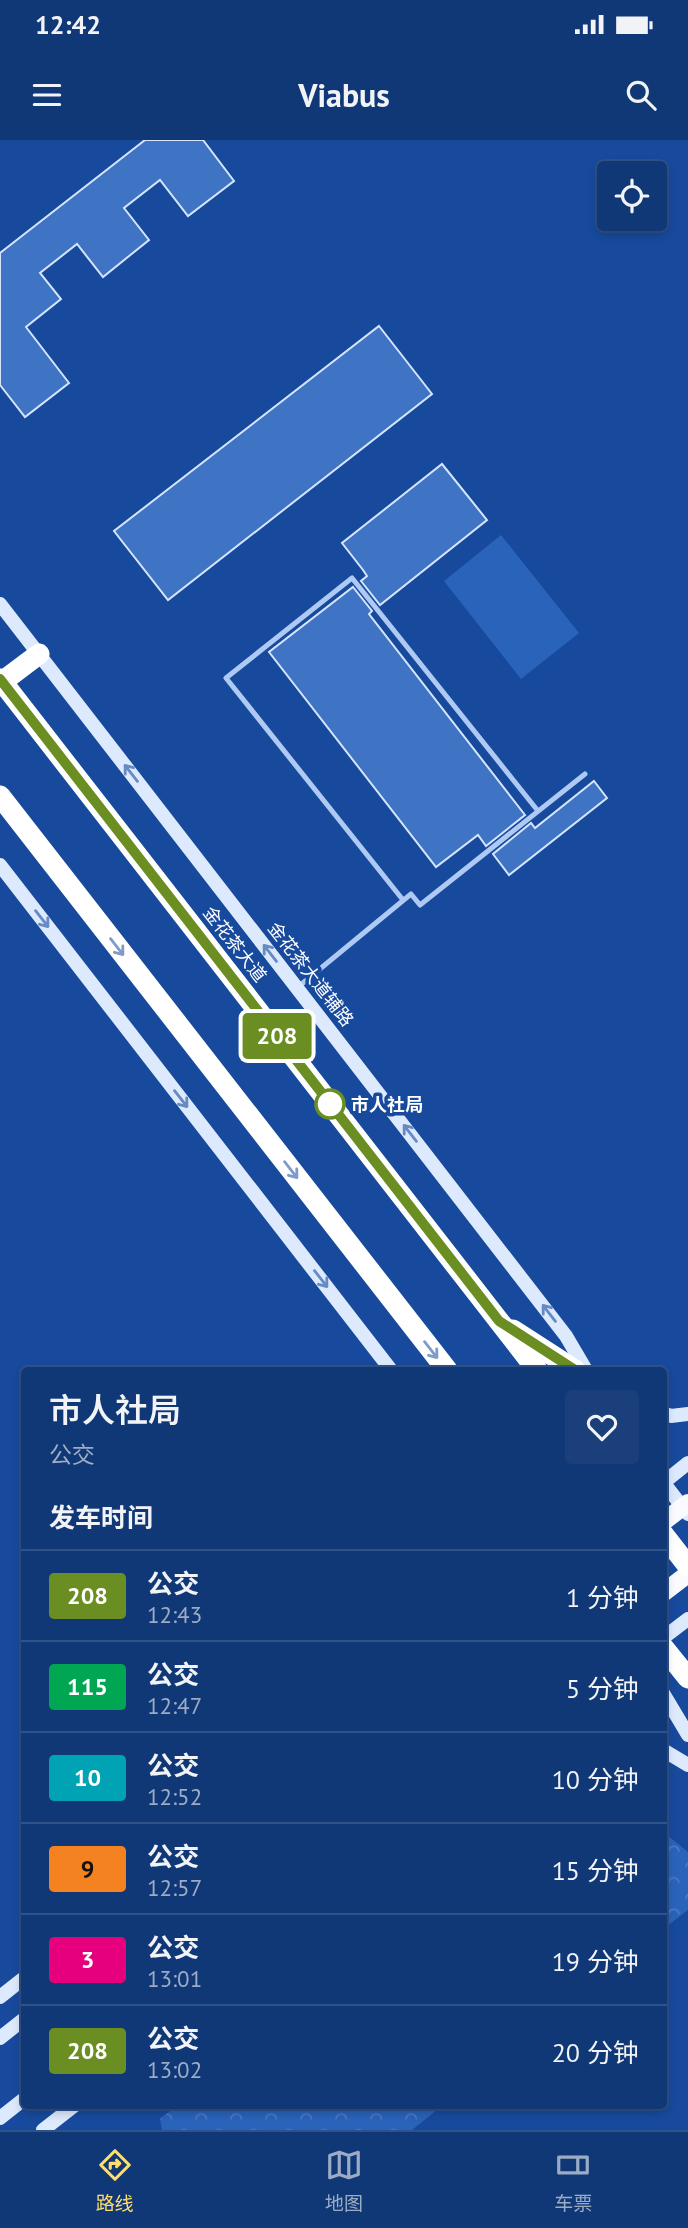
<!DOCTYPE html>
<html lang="zh">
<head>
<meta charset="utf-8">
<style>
  body { margin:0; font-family:"PT Sans","Noto Sans SC",sans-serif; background:#1a3f7b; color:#f1f3f6; height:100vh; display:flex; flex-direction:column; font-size:26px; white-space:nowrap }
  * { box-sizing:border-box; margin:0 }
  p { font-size:23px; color:#9cacc5 }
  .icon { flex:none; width:38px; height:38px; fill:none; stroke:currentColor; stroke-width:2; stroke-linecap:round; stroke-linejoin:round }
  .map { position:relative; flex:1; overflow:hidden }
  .panel { position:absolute; left:21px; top:1227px; width:646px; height:742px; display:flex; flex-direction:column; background:#113876; border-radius:7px; box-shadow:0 4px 10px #0003,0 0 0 2px #305288 }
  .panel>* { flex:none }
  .badge { padding:0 14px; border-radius:5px; font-size:24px; line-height:46px }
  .fabs { position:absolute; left:597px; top:21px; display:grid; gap:14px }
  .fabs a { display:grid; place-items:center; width:70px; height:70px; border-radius:7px; background:#113876; box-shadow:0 4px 10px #0003,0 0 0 2px #305288; font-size:35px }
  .map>.badge { position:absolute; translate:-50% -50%; box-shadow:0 0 0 4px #fff }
  h2 { padding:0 28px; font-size:26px; line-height:63px }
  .round { display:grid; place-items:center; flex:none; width:74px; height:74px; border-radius:7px; background:#1a3f7b }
  .headline { display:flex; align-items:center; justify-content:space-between; height:119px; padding:0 28px }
  h1 { font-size:33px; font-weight:600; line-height:52px }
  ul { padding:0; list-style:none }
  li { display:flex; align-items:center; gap:21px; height:91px; padding:0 28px; border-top:2px solid #305288 }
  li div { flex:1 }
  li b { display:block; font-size:26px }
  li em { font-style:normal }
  li .badge { min-width:77px; font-weight:700; text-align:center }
  .status { display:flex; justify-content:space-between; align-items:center; height:49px; padding:0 35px; background:#113876; direction:ltr }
  .status svg { height:19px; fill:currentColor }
  header { display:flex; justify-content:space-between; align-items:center; height:91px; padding:0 28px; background:#113876; font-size:32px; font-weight:600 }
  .menu { display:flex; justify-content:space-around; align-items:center; height:98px; border-top:2px solid #305288; background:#113876; font-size:19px; color:#9cacc5 }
  .menu a { display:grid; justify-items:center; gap:4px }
  .menu .on { color:#ffdd6f }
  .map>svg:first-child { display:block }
</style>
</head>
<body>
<div class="status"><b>12:42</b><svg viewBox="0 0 49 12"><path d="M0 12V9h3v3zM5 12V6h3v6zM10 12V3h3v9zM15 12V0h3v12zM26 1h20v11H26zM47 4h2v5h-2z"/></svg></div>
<header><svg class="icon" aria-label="menu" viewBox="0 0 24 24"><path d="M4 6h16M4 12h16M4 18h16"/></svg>Viabus<svg class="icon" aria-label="search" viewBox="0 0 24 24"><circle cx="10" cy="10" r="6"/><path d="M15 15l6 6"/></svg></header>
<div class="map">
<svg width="688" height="1990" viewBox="0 0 688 1990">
  <defs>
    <pattern id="forest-crowns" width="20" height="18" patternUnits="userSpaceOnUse" patternTransform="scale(1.75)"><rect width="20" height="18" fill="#2a63ba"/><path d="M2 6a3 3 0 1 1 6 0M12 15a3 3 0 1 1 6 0" fill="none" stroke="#4a7ac4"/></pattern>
  </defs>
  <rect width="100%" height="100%" fill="#174a9d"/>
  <!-- green -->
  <path fill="#2a63ba" d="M501,395L579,493L521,539L444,441Z"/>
  <!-- forest -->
  <path fill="url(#forest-crowns)" d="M663,1692L688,1712V1770L663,1789Z
    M177,1965H443L412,1990H162L160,1979Z"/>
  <!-- building -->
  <path fill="#3f73c3" stroke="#d6e5fd" stroke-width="2" d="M145,0H203L234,41L188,76L160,40L124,68L149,100L103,137L77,104L40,133L61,159L26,187L69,243L25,277L0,245V113Z
    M379,186L432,254L168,460L114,391Z
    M442,324L487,380L380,465L361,441L367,436L363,430L342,403Z
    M353,447L372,471L369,474L525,675L486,706L478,695L436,727L269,512Z
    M594,641L607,658L509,735L493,714L531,683L535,688Z"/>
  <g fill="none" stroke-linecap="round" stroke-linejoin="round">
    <!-- lane -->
    <path stroke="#aec9f3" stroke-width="5" d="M403,760L226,538L352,438L538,671
      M298,847L411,754L420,765L585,634"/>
    <!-- secondary -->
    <path stroke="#dde9fc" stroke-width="14" d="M0,464L566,1196L586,1230
      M0,725L391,1230
      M663,1273L671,1276L688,1274
      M663,1342L688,1374
      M663,1343L688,1323
      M663,1498L688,1479
      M663,1553L688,1595
      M663,1610L688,1625
      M0,1857L24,1838
      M0,1898L24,1879
      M0,1978L24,1959
      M43,1990L75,1965"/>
    <!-- primary -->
    <path stroke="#f9fbff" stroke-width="18" d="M663,1382L688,1363
      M663,1453L688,1434"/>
    <!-- highway -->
    <path stroke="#fff" stroke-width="21" d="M0,539L537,1230
      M2,542L39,514
      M0,656L447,1230
      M513,1190L575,1230
      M663,1394L688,1426
      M663,1507L688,1538"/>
  </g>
  <!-- one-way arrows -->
  <defs><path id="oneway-shaft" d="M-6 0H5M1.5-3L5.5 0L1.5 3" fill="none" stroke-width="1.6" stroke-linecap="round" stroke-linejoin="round" transform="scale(1.75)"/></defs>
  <g stroke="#668ac3">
    <use href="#oneway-shaft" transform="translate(131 633) rotate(-128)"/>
    <use href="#oneway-shaft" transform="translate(42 779) rotate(52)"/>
    <use href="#oneway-shaft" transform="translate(270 813) rotate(-128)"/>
    <use href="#oneway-shaft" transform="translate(181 959) rotate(52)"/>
    <use href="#oneway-shaft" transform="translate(410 993) rotate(-128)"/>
    <use href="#oneway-shaft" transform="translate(321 1139) rotate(52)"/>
    <use href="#oneway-shaft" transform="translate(549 1173) rotate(-128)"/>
  </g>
  <g stroke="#7f9bc9">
    <use href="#oneway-shaft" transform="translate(117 807) rotate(52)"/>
    <use href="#oneway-shaft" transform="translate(291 1030) rotate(52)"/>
    <use href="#oneway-shaft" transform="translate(431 1210) rotate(52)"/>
  </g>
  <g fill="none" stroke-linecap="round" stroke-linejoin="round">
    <defs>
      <path id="line" d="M0,539L499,1181L575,1230"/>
    </defs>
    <!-- line casing -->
    <use href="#line" stroke="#fff" stroke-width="16"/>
    <!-- line -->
    <use href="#line" stroke="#6b8e23" stroke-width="10"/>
  </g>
  <!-- markers -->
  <circle fill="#fff" stroke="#6b8e23" stroke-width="3.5" cx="330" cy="964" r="14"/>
  <g text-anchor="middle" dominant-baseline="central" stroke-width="7" stroke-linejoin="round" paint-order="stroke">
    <!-- street labels -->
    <g font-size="18" fill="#fff" stroke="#174a9d">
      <text transform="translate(235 804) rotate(52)">金花茶大道</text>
      <text transform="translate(311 834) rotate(52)">金花茶大道辅路</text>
    </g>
    <!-- stop labels -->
    <g font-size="18" font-weight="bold" fill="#fff" stroke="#174a9d" text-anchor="start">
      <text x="351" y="964">市人社局</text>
    </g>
  </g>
</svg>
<div class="fabs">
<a><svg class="icon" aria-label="locate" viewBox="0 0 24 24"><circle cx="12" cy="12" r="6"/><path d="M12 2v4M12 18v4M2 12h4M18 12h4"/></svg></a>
</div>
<b class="badge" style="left:277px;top:896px;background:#6b8e23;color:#fff">208</b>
<section class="panel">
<div class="headline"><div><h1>市人社局</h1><p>公交</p></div><a class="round"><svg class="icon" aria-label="heart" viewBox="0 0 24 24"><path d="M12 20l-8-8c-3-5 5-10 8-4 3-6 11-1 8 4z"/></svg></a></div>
<h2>发车时间</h2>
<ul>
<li><span class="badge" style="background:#6b8e23;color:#fff">208</span><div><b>公交</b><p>12:43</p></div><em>1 分钟</em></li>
<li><span class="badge" style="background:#00a651;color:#fff">115</span><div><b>公交</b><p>12:47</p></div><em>5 分钟</em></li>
<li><span class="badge" style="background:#00a3b4;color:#fff">10</span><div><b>公交</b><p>12:52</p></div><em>10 分钟</em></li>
<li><span class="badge" style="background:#f58220;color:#111">9</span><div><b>公交</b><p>12:57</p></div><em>15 分钟</em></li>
<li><span class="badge" style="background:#e6007e;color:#fff">3</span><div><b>公交</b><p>13:01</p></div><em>19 分钟</em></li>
<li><span class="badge" style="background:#6b8e23;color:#fff">208</span><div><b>公交</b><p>13:02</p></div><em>20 分钟</em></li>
</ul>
</section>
</div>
<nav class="menu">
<a class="on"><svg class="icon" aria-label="directions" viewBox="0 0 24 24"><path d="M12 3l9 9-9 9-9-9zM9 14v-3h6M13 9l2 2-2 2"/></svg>路线</a>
<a><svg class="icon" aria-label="map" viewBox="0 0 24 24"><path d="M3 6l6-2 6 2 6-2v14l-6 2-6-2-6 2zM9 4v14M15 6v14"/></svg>地图</a>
<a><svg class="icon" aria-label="tickets" viewBox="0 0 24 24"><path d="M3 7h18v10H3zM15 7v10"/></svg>车票</a>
</nav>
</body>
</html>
